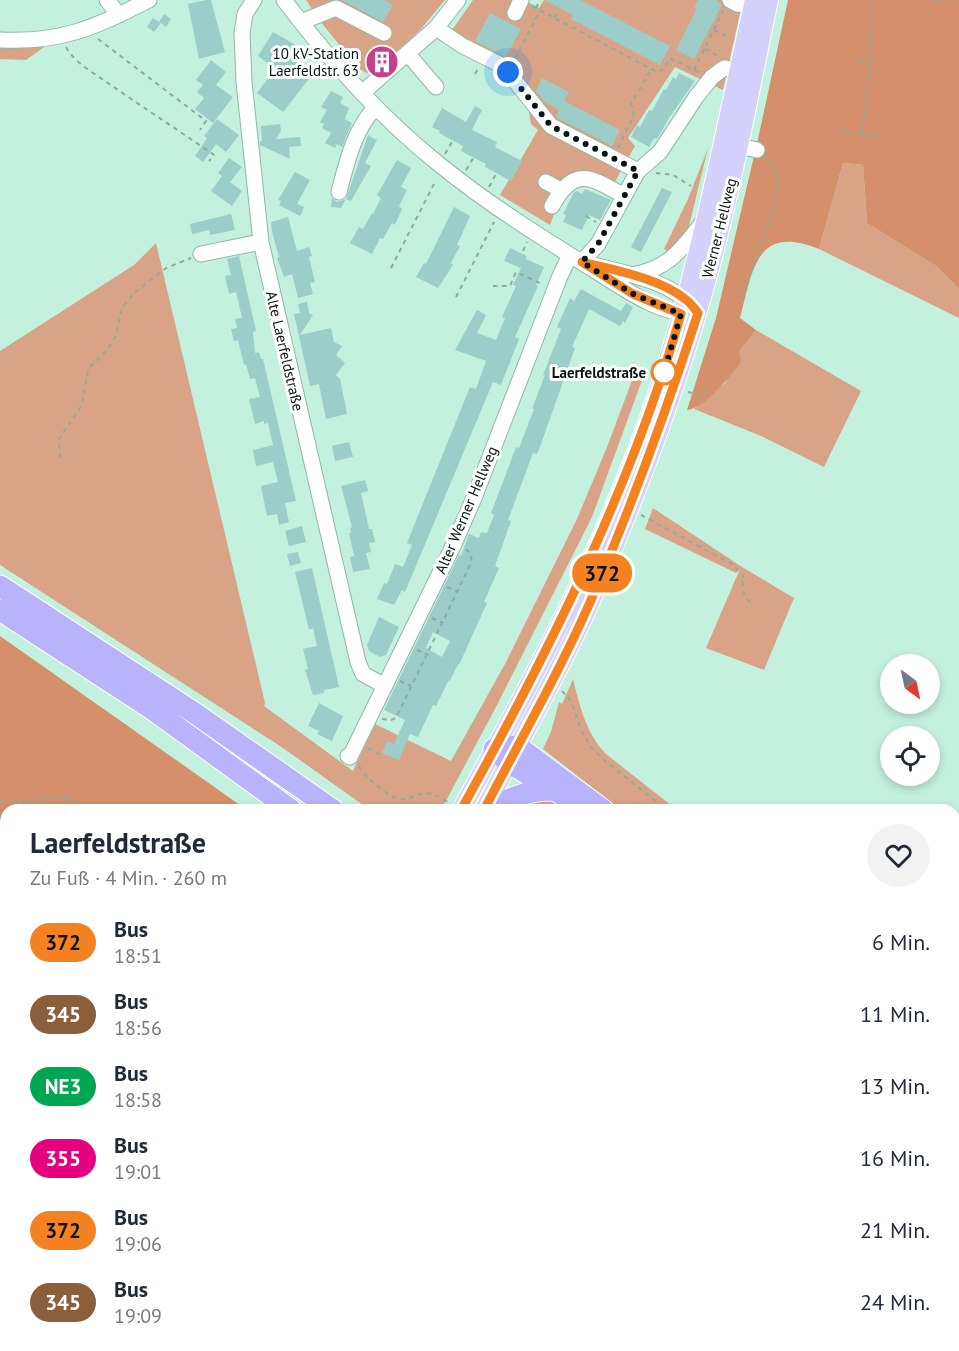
<!DOCTYPE html>
<html lang="de">
<head>
<meta charset="utf-8">
<style>
  body { margin:0; font-family:"PT Sans",sans-serif; background:#f2f2f3; color:#1f2937; height:100vh; display:flex; flex-direction:column; font-size:22px; white-space:nowrap }
  * { box-sizing:border-box; margin:0 }
  p { font-size:20px; color:#747a83 }
  .icon { flex:none; width:33px; height:33px; fill:none; stroke:currentColor; stroke-width:2; stroke-linecap:round; stroke-linejoin:round }
  .map { position:relative; flex:1; overflow:hidden }
  .panel { position:absolute; left:0px; top:804px; width:960px; height:548px; display:flex; flex-direction:column; background:#fff; border-radius:18px 18px 0 0; box-shadow:0 3px 9px #0003 }
  .panel>* { flex:none }
  .badge { padding:0 12px; border-radius:20px; font-size:21px; line-height:39px }
  .needle { width:39px; rotate:147deg }
  .tools { position:absolute; left:880px; top:654px; display:grid; gap:12px }
  .tools a { display:grid; place-items:center; width:60px; height:60px; border-radius:50%; background:#fff; box-shadow:0 3px 9px #0003; font-size:30px }
  .you { position:absolute; width:30px; height:30px; margin:-15px; border:4px solid #fff; border-radius:50%; background:#1a73e8; box-shadow:0 0 0 9px #1a73e833 }
  .map>.badge { position:absolute; translate:-50% -50%; box-shadow:0 0 0 3px #fff }
  .round { display:grid; place-items:center; flex:none; width:63px; height:63px; border-radius:32px; background:#f2f2f3 }
  .headline { display:flex; align-items:center; justify-content:space-between; height:102px; padding:0 30px }
  h1 { font-size:28px; font-weight:800; line-height:45px }
  ul { padding:0; list-style:none }
  li { display:flex; align-items:center; gap:18px; height:72px; padding:0 30px }
  li div { flex:1 }
  li b { display:block; font-size:22px }
  li em { font-style:normal }
  li .badge { min-width:66px; font-weight:700; text-align:center }
  .map>svg:first-child { display:block }
</style>
</head>
<body>
<div class="map">
<svg width="959" height="1351" viewBox="0 0 959 1351">
  <rect width="100%" height="100%" fill="#c4f0de"/>
  <!-- built -->
  <path fill="#b1e4cf" d="M959,1208V1303L954,1306V1210Z
    M687,1346H878L867,1351H676Z"/>
  <!-- green -->
  <path fill="#d9a388" d="M306,0H445L421,29L389,59L386,56L375,65L378,68L367,73L359,69L320,21Z
    M473,0H524L539,8L544,0H743L723,90L675,67L628,138L635,146L613,185L575,173L558,182L551,193L556,209L550,225L500,195L538,130L531,124L528,105L509,75L445,40Z
    M0,44L41,45L44,47L26,60L0,59Z
    M708,148L689,226L671,254L664,249L688,199Z
    M843,163L863,165L867,223L936,266L959,289V318L819,249Z
    M156,243L265,703L264,706L353,771L375,724L451,761L505,664L577,519L607,447L636,370L645,372L592,517L496,707L441,810H370L283,748L0,565V351L134,265Z
    M756,330L861,391L824,467L761,436L694,409L725,383L739,352Z
    M653,508L742,567L794,598L764,670L706,648L740,569L736,573L645,529Z
    M573,679C580,707 586,733 606,754L677,810H621L543,749L551,732L559,702L562,704Z
    M539,798L551,801L569,810H540L525,802Z
    M959,1098V1208L954,1210V1105Z
    M959,1303V1351H953L949,1346H954V1306Z
    M299,1346H687L676,1351H297Z"/>
  <!-- forest -->
  <path fill="#d58f6b" d="M788,0H959V289L936,266L867,223L863,165L843,163L819,249C756,224 753,269 740,318L756,330L739,352L741,362C730,376 706,408 687,410L716,318L758,139Z
    M0,636L247,810H6V1055L0,1053Z
    M741,1346H807L809,1348L804,1351H745Z"/>
  <g fill="none" stroke-linecap="round" stroke-linejoin="round">
    <!-- stream -->
    <path stroke="#4ba485" stroke-width="4" d="M0,831L6,833"/>
  </g>
  <!-- building -->
  <path fill="#9ccdc8" fill-rule="evenodd" d="M206,0H211L225,52L199,59L188,4Z
    M342,0H385L393,5L383,22Z
    M544,0H580L670,46L660,65L571,19L573,15Z
    M698,0H716L722,5L694,59L676,50L697,8L694,7Z
    M490,13L521,29L506,57L475,41Z
    M164,14L171,19L166,27L161,23L154,32L147,27L153,18L159,22Z
    M273,32L296,45L293,49L306,58L300,66L312,75L283,112L257,93L275,69L258,56Z
    M211,60L226,72L216,85L233,97L213,123L195,109L204,98L197,92L203,85L196,80Z
    M679,73L695,81L669,118L657,139L654,138L649,147L631,137L637,125L640,127L649,110L652,111L664,89L666,90L673,77L676,79Z
    M542,78L569,92L564,101L620,130L612,146L557,118L556,117L559,110L545,102L536,91Z
    M331,91L343,97L340,103L349,108L345,119L352,123L342,147L337,144L335,148L325,143L331,133L322,128L324,124L320,122L327,110L321,107Z
    M475,106L482,110L472,130L497,142L495,147L522,161L511,181L485,167L486,164L461,151L463,146L439,133L440,131L432,127L442,108L466,122Z
    M217,119L239,135L226,152L216,144L203,162L195,156L207,138L204,136Z
    M280,124L281,131L276,139L300,137L301,146L289,147L290,159L260,145V141H262L261,126Z
    M368,135L377,140L365,163L371,166L351,201L346,199Z
    M229,158L242,167L230,182L242,191L232,206L211,191L222,176L218,173Z
    M397,160L411,168L401,187L407,190L399,206L402,209L395,225L392,223L383,239L380,238L372,254L350,243L359,227L363,229L372,213L373,214L381,198L377,195Z
    M295,172L310,180L297,204L304,207L300,216L279,205L281,201L278,200Z
    M662,188L672,192L641,252L631,247Z
    M585,189L611,200L600,220L589,215L582,230L563,222L566,215L563,214L574,192L577,191L582,194Z
    M332,198L337,202L346,199L341,208L331,207Z
    M454,207L470,216L457,245L460,246L451,263L453,265L438,288L416,277L424,263L426,264Z
    M231,214L235,230L210,235L209,230L192,234L190,224Z
    M288,217L297,251L309,247L312,256L309,257L315,282L310,283L313,294L298,298L292,274L284,277L277,258L279,257L272,232L271,222Z
    M510,248L527,256L526,259L544,267L536,285L538,286L515,337L519,339L501,385L493,382L405,592L402,590L394,605L377,599L384,583L387,584L395,564L403,567L412,545L407,543L421,508L470,387L476,389L486,361L455,350L477,310L486,315L477,333L496,340L505,318L502,317L516,286L513,285L521,268L504,261Z
    M239,256L256,331L253,332L255,353L259,352L261,359H263L296,501L285,503L289,522L279,525L277,514L267,516L261,486L278,482L273,462L256,466L253,450L273,445L268,423L264,424V421L255,424L249,399L260,397L255,378L250,379L246,364L244,365L238,340L234,341L231,329L237,328L235,319L242,318L236,292L229,294L225,276L231,275L227,259Z
    M581,289L621,311L626,303L633,307L625,323L623,321L620,326L589,309L572,347L575,348L541,444L537,454L533,453L508,520L511,521L495,566L499,568L484,602L487,603L459,665L458,664L450,681L449,680L436,706L433,705L418,737L410,734L399,760L382,753L387,741L394,744L405,720L384,710L459,555L461,556L469,534L479,538L481,532L487,533L494,515L491,513L509,466L516,447L519,448L534,409H532L545,375H543L561,329L557,327L570,298L574,301ZM433,632L450,641L442,657L426,648Z
    M307,302L309,313L313,315L300,335L331,328L334,342L342,346L336,355L345,363L336,375L340,379L347,414L326,419L319,384L310,386L294,314L300,313L298,304Z
    M349,442L353,457L335,461L332,446Z
    M365,480L368,491L361,493L369,529H372L375,542L369,543L371,552L366,553L370,569L353,572L350,557L354,556L349,533H351L350,528L352,527L341,486Z
    M302,526L306,542L289,546L285,531Z
    M298,552L301,563L290,566L287,554Z
    M312,568L339,687L324,690V693L313,695L305,670L308,669L303,649L317,646L313,628L309,630L295,572Z
    M379,617L399,627L386,655L380,657L369,651L367,645Z
    M319,703L343,716L332,741L317,734L319,731L308,726Z"/>
  <g fill="none" stroke-linecap="round" stroke-linejoin="round">
    <defs>
      <path id="minor" d="M107,0L119,15
        M254,0L245,14L242,33L244,82L261,242L358,662L363,674L385,686
        M284,0C329,60 381,118 440,165C488,204 541,237 594,270C620,286 661,316 692,313
        M730,0L737,4L753,6
        M515,13L521,0
        M301,22L336,8L384,33
        M436,28L463,46L503,66L551,126L638,171
        M0,40C63,43 95,27 149,0
        M408,54L436,87
        M362,93L436,28L458,0
        M739,146L757,150
        M546,182L561,190
        M339,192C347,162 354,129 376,107
        M552,206C574,165 591,177 624,196
        M201,254L261,242
        M582,262L598,244L638,171L660,152L696,97L712,77L724,68L740,70
        M597,266C628,274 669,281 692,306
        M631,275C669,269 681,250 703,222
        M348,756L350,757L454,544L474,498L560,276L570,255
        M0,1068L6,1070
        M0,1208L6,1210
        M0,1309L6,1286
        M146,1351L147,1346
        M228,1351L229,1346"/>
      <path id="major" d="M461,810C539,669 616,525 665,370C703,249 726,124 754,0
        M484,810C522,736 564,664 597,587C635,498 670,407 697,314C728,211 747,105 769,0
        M257,1351L258,1346
        M280,1351L281,1346"/>
      <path id="highway" d="M0,586L196,714L333,810
        M0,610L152,709L291,810
        M494,749L517,746L603,810
        M494,749L508,762L574,802
        M487,810C508,799 527,790 552,790
        M871,1346L875,1351
        M905,1346L910,1351"/>
    </defs>
    <!-- minor casing -->
    <use href="#minor" stroke="#8eb8a7" stroke-width="17"/>
    <!-- major casing -->
    <use href="#major" stroke="#fff" stroke-width="20"/>
    <!-- highway casing -->
    <use href="#highway" stroke="#fff" stroke-width="23"/>
    <!-- path -->
    <path stroke="#8aad9f" stroke-width="2" stroke-dasharray="4.5 4.5" stroke-linecap="butt" d="M935,0L946,2
      M532,6L657,72L663,70L670,58L700,73
      M536,8L540,0
      M554,18L558,10
      M714,30L730,38
      M98,39L206,121L200,130
      M66,47C74,62 92,72 105,81C141,106 178,130 214,155L209,161
      M705,49L718,56
      M515,59L540,11
      M860,63L871,64
      M694,70L723,11
      M475,74L479,67
      M839,131L885,136
      M862,134L871,64V0
      M618,148L634,115L631,104L652,68
      M445,154L453,140
      M466,170L474,157
      M656,173L673,175L691,186
      M489,187L496,174
      M586,216L596,222
      M523,251L527,242
      M391,268L436,180
      M493,286H510L516,272L544,285
      M743,294L778,196L777,171L766,157
      M456,297L494,222
      M688,392L700,395L710,388
      M60,458L59,439L82,405L87,374L91,366L107,350L116,336L122,308L134,293L166,268L191,258
      M641,515L732,564L743,575C742,588 742,596 753,605
      M447,587L458,592
      M432,618L443,623
      M417,650L428,655
      M400,681L411,686
      M562,691L571,701L582,732L591,747L604,760L667,810
      M382,719L391,720L396,718L471,563C472,556 471,552 465,549
      M368,748L381,755
      M359,766C364,777 391,800 403,799C408,799 413,797 417,795C430,790 437,796 448,802
      M0,802L64,798L76,801L91,810
      M0,847L6,848
      M0,857L6,858"/>
    <!-- minor -->
    <use href="#minor" stroke="#fff" stroke-width="15"/>
    <!-- major -->
    <use href="#major" stroke="#d5d1fd" stroke-width="18"/>
    <!-- highway -->
    <use href="#highway" stroke="#b9b3fc" stroke-width="21"/>
    <!-- rail -->
    <path stroke="#21352d" stroke-width="4" stroke-dasharray="8 8" stroke-linecap="butt" d="M954,1228L959,1226
      M954,1289L959,1286
      M689,1351L699,1346
      M704,1351L715,1346
      M825,1351L835,1346
      M840,1351L850,1346"/>
  </g>
  <g fill="none" stroke-linecap="round" stroke-linejoin="round">
    <defs>
      <path id="line" d="M461,810C549,651 631,489 681,314L633,294L582,262C614,270 659,278 685,299C690,302 694,308 698,313C668,406 635,497 597,586C565,663 522,736 484,810"/>
    </defs>
    <!-- line casing -->
    <use href="#line" stroke="#fff" stroke-width="14"/>
    <!-- line -->
    <use href="#line" stroke="#f58220" stroke-width="9"/>
    <!-- walk -->
    <path stroke="#061610" stroke-width="6" stroke-dasharray="0 10.8" d="M508,72L551,126L638,171L598,244L582,262L633,294L681,314L664,372"/>
  </g>
  <!-- icons -->
  <defs>
    <symbol id="building-disc" viewBox="-11 -11 22 22"><circle r="9.5" fill="#c2428d" stroke="#fff"/><path d="M-4-6H4V6H1V3H-1V6H-4ZM-2.5-4.3h1.7v1.8h-1.7ZM.8-4.3h1.7v1.8H.8ZM-2.5-1h1.7V.8h-1.7ZM.8-1h1.7V.8H.8Z" fill="#fff"/></symbol>
  </defs>
  <g fill-rule="evenodd">
    <use href="#building-disc" x="363" y="43" width="38" height="38"/>
  </g>
  <!-- markers -->
  <circle fill="#fff" stroke="#f58220" stroke-width="3" cx="664" cy="372" r="12"/>
  <g text-anchor="middle" dominant-baseline="central" stroke-width="6" stroke-linejoin="round" paint-order="stroke">
    <!-- poi labels -->
    <g font-size="15" fill="#061610" stroke="#fff" text-anchor="end">
      <text x="359" y="53">10 kV-Station<tspan x="359" dy="17">Laerfeldstr. 63</tspan></text>
    </g>
    <!-- street labels -->
    <g font-size="15" fill="#061610" stroke="#fff">
      <text transform="translate(719 228) rotate(-76)">Werner Hellweg</text>
      <text transform="translate(285 351) rotate(77)">Alte Laerfeldstraße</text>
      <text transform="translate(466 510) rotate(-67)">Alter Werner Hellweg</text>
    </g>
    <!-- stop labels -->
    <g font-size="15" font-weight="bold" fill="#061610" stroke="#fff" text-anchor="end">
      <text x="646" y="372">Laerfeldstraße</text>
    </g>
  </g>
</svg>
<div class="tools">
<a><svg class="needle" viewBox="-14 -14 28 28"><path d="M0-13l5 13h-10z" fill="#e53935"/><path d="M0 13l5-13h-10z" fill="#747a83"/></svg></a>
<a><svg class="icon" aria-label="locate" viewBox="0 0 24 24"><circle cx="12" cy="12" r="6"/><path d="M12 2v4M12 18v4M2 12h4M18 12h4"/></svg></a>
</div>
<div class="you" style="left:508px;top:72px"></div>
<b class="badge" style="left:602px;top:573px;background:#f58220;color:#111">372</b>
<section class="panel">
<div class="headline"><div><h1>Laerfeldstraße</h1><p>Zu Fuß · 4 Min. · 260 m</p></div><a class="round"><svg class="icon" aria-label="heart" viewBox="0 0 24 24"><path d="M12 20l-8-8c-3-5 5-10 8-4 3-6 11-1 8 4z"/></svg></a></div>
<ul>
<li><span class="badge" style="background:#f58220;color:#111">372</span><div><b>Bus</b><p>18:51</p></div><em>6 Min.</em></li>
<li><span class="badge" style="background:#8b5e3c;color:#fff">345</span><div><b>Bus</b><p>18:56</p></div><em>11 Min.</em></li>
<li><span class="badge" style="background:#00a651;color:#fff">NE3</span><div><b>Bus</b><p>18:58</p></div><em>13 Min.</em></li>
<li><span class="badge" style="background:#e6007e;color:#fff">355</span><div><b>Bus</b><p>19:01</p></div><em>16 Min.</em></li>
<li><span class="badge" style="background:#f58220;color:#111">372</span><div><b>Bus</b><p>19:06</p></div><em>21 Min.</em></li>
<li><span class="badge" style="background:#8b5e3c;color:#fff">345</span><div><b>Bus</b><p>19:09</p></div><em>24 Min.</em></li>
</ul>
</section>
</div>
</body>
</html>
